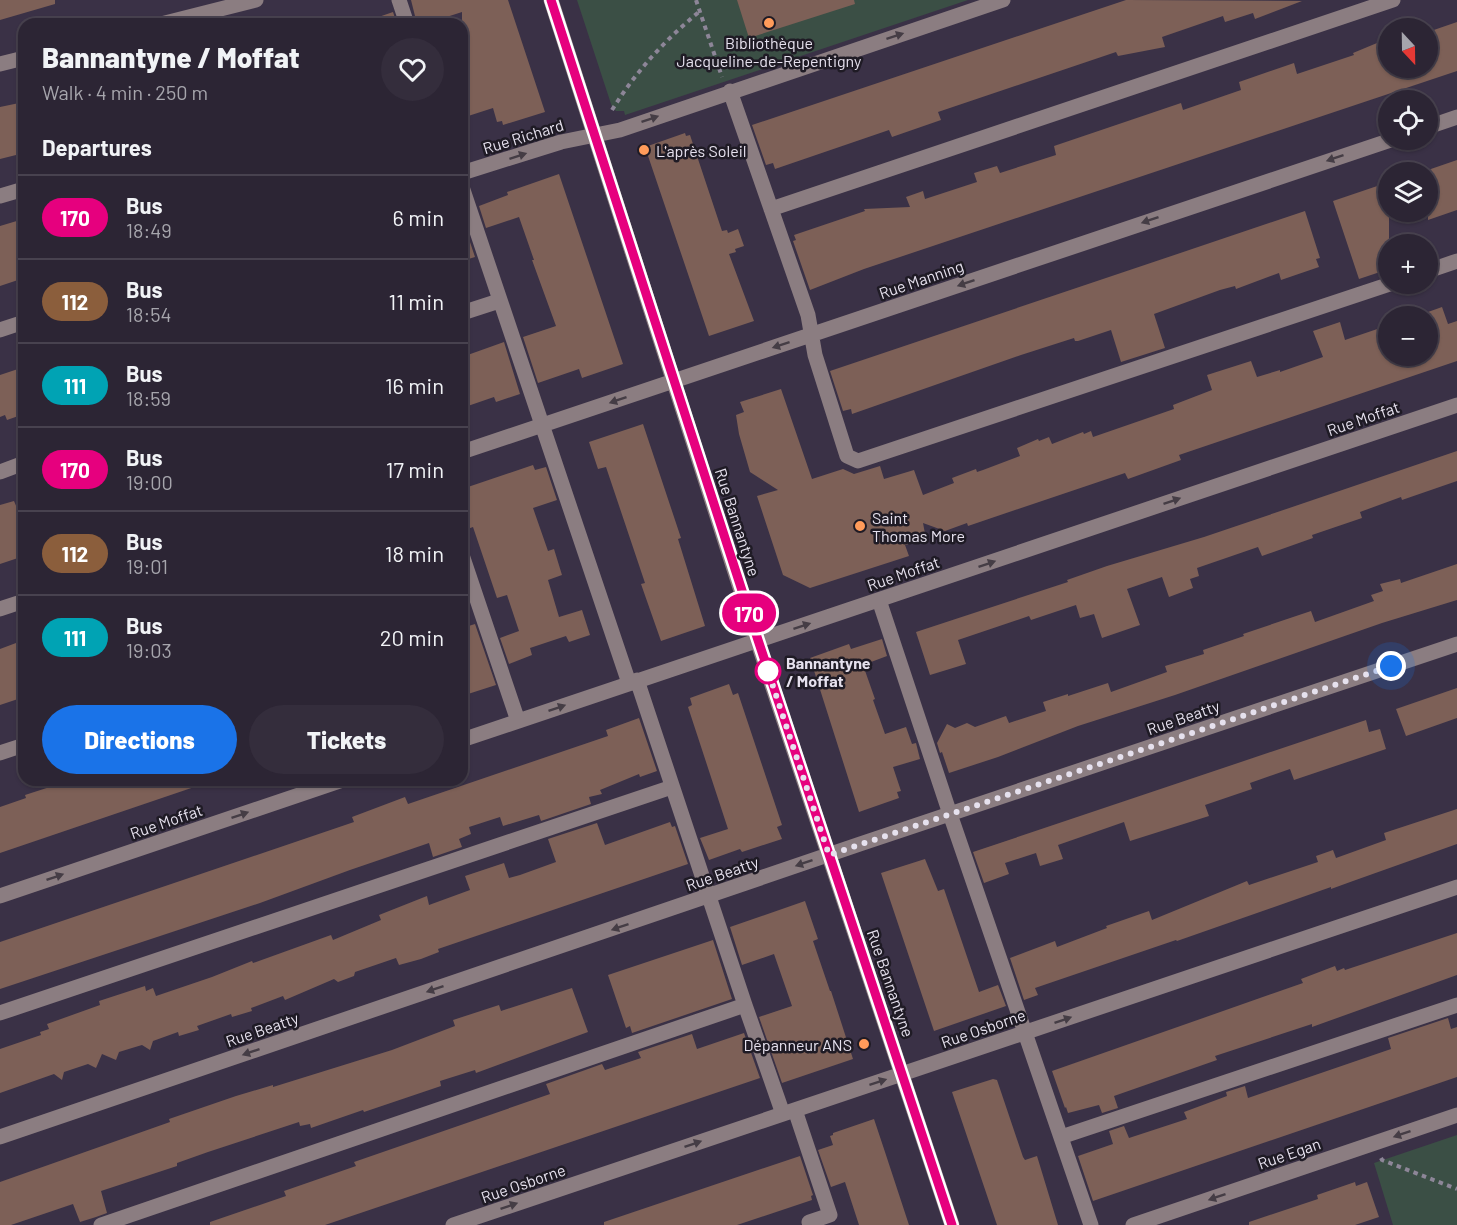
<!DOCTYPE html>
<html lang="en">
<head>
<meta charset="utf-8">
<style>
  body { margin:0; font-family:Barlow,sans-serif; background:#342d3c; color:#f1f3f6; height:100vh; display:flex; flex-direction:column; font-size:22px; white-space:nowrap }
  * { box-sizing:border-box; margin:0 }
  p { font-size:20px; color:#a6a5ac }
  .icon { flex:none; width:33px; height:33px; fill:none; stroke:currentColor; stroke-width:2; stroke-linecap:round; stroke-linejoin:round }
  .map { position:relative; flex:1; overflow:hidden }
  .details { position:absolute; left:18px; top:18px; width:450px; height:768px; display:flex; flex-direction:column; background:#2c2534; border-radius:18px; box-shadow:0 2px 4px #0004,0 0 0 2px #48424f }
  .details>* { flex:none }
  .badge { padding:0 12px; border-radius:20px; font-size:21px; line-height:39px }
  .needle { width:39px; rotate:158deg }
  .buttons { position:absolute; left:1378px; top:18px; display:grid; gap:12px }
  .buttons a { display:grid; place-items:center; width:60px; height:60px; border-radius:50%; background:#2c2534; box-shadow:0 2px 4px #0004,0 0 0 2px #48424f; font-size:30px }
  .you { position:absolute; width:30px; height:30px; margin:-15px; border:4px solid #fff; border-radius:50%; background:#1a73e8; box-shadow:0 0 0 9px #1a73e833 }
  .map>.badge { position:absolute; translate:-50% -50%; box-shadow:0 0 0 3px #fff }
  h2 { padding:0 24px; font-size:22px; line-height:54px }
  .round { display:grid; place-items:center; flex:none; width:63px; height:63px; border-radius:32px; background:#342d3c }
  .head { display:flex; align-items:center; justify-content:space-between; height:102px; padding:0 24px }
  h1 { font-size:28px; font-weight:800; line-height:45px }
  .action { display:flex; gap:12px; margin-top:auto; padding:12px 24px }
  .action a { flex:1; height:69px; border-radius:36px; background:#1a73e8; color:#fff; font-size:24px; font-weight:800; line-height:69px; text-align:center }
  .action a+a { background:#342d3c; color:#f1f3f6 }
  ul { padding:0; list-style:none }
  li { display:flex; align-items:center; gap:18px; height:84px; padding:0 24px; border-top:2px solid #48424f }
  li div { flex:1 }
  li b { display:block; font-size:22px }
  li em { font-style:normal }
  li .badge { min-width:66px; font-weight:700; text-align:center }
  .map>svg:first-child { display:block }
</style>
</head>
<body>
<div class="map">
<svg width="1457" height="1225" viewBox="0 0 1457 1225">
  <rect width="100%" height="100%" fill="#3a3146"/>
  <!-- green -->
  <path fill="#3b4f45" d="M577,0H968L625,115L624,111H616L612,107Z
    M1457,1135V1225H1393L1374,1163Z"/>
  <!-- building -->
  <path fill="#7d6057" d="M0,0H55V4L0,20Z
    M411,0H508L545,112L503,125L502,121L497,122L493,108L462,118V12L425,24H417Z
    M737,0H854L855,4L749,38Z
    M1126,0L1302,1L1255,19L1253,13L1225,22L1223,16L1162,37L1165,47L1118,56L1116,52L938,112L941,120L892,137L889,130L775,169L773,163L766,165L752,125Z
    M393,12L397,24H367V21Z
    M1457,22V71L864,269L810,290L793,241L796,240L794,235L865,211L864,209L910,207L906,197L923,191L925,199L977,182L974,173L997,166L1000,173L1056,155L1054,146L1181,103L1183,110L1241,90L1239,82L1294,63L1297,74L1354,55L1353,53L1389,38V68H1428V32Z
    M24,102V153L0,159V107Z
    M685,133L686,136L690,135L722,231L727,230L728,233L738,229L744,246L735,249L736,252L729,254L754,321L709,336L645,147Z
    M1457,160V210L1428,220V170Z
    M559,174L623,364L582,378L579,369L538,383L523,337L556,326L532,260H534L519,217L486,228L479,206L508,195L507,192Z
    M1389,182V269L1359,279L1333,201Z
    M1305,211L1320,258L1316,259L1319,267L1281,280L1279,273L1236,289L1235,286L1220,290L1154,314L1165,348L1121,362L1111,330L1078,341H1075L1074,338L1021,355L852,414L851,409L843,411L830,371Z
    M462,218L475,257L462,261Z
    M20,220L24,230V278L0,286V226Z
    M1442,307L1448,324L1457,321V361L1179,455L1181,460L1128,479L1125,473L968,526L967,523L945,531L923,523L926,539L905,545L909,556L810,588L783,575L757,496L778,490L750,472L739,434L736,415L744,412L740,402L781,389L812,479L843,469L854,474L880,466L884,479L914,470L923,495L954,483L952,478L976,469L977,472L983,470L1020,456L1017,448L1038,439L1039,441L1049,437L1052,444L1083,432L1084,434L1091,431L1093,437L1174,409L1173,405L1212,390L1207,375L1251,361L1257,377L1280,370V372L1323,357L1313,331L1340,322L1345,340L1389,325V356H1428V312Z
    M504,342L520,394L496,402L494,397L462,408V357Z
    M24,367V414L7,420L5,415L0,417V375Z
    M643,424L681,538L678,539L705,626L661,641L641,584L645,583L606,467L598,469L589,442Z
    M1457,451V481L1402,500L1401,497L1360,512L1362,518L1312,535L1313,538L1262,556L1258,547L1197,568L1199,576L1190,579L1193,588L1169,597L1162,577L1127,589L1140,625L1102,638L1094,614L1080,618L1076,605L1031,620L1029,616L958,640L966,664L930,675L916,632L1068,582L1067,580L1107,566L1204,537Z
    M533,465L535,470L546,467L557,500L533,508L548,551L554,549L562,575L548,580L559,617L582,610L590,635L569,642L566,636L530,648L532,655L509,664L500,638L519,631L507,595L497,598L473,527L462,531V489Z
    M14,501L17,508L24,506V556L0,564V505Z
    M1457,564V600L1382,623L1175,695L1078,726L998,757L949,773L942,752L940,753L937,743L947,724L955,728L967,723L975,727L1006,716L1009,723L1046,711L1043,702L1068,694V696L1108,683L1111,692L1167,672L1165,666L1204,654L1203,650L1244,636L1243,634L1311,611L1315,622L1374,601L1371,595L1383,591L1380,584L1400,579L1401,583Z
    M475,624L496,685L468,694L462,676V628Z
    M882,639L887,656L863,665L875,699L873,700L885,734L906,727L912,744L916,743L920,759L893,767L901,791L897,792L899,798L859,812L810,658L849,644L851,649Z
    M24,640V697L0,705V649Z
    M729,684L733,695L738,693L782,825L777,827L782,839L742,852L740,849L709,860L700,838L728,829L688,707L692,705L690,698Z
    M1457,688V718L1406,736L1396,709Z
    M639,718L657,771L640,777L639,774L600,790L602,794L589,797L591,804L541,821L539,815L503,826L500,817L469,827L471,834L459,839L462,847L433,857L429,843L350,870L260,903L0,989V942L354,822L352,817L405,797L408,804L608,736L606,730Z
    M1366,720L1369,732L1380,729L1386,749L1294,780L1290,769L1250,783L1252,789L1205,805L1209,816L1130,841L1124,822L1058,845L1063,859L1040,866L1036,853L1005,863L1009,874L984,883L973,852Z
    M58,780H209V782L0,853V807L26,798L25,795L59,784Z
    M1457,809V844L1353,881L1331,889V887L1177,941L1176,940L1035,988L1038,995L1024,1000L1010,958L1055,941L1057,947L1107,928L1106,926L1149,911L1152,920L1247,881L1249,885L1318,862L1316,856L1333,850L1336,858L1386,840L1384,833Z
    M670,822L672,827L675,826L688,864L438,949L439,952L421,959L399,965L396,958L355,972L354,976L338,982L334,979L285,1000L283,996L251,1008L252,1011L232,1017L231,1014L197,1026L199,1030L179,1036L178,1032L153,1041L150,1050L142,1045L132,1048L119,1052L116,1060L102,1054L96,1068L88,1064L64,1072L62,1080L54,1074L0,1093V1049L41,1035L40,1032L49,1029L47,1024L100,1005L99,1001L145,986L146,991L153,988L156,996L212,977L252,961L253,963L331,935L333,940L381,920L379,915L427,896L429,905L470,890L465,876L504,863L509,878L520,875L556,862L548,839L597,823L605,845Z
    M925,859L938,891L944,889L979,992L998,985L1006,1006L934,1031L881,873Z
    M805,901L818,939L813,941L830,991H831L853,1059L782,1083L759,1017L792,1006L774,954L742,965L730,927Z
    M1457,933V975L1312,1027V1024L1215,1056L1217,1060L1114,1096L1118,1108L1102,1113L1099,1105L1068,1113L1066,1107L1065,1108L1052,1071L1303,983L1301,979L1335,966L1337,971L1344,968L1345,970Z
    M713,940L732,999L632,1033L630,1026L626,1028L608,975Z
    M572,988L588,1032L476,1073L475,1070L440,1081L441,1086L364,1112L363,1110L311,1128L310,1124L300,1126L299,1122L208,1152L177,1163V1166L101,1191L107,1213L96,1217L80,1222L73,1204L11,1225H0V1182L170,1122L169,1119L236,1096L273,1085V1087L392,1050L455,1026L453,1020L499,1005L501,1011Z
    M1448,1018L1451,1029L1457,1027V1077L1093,1201L1078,1156L1113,1144L1109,1131L1124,1126L1129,1138L1187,1119L1184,1112L1227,1096L1226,1092L1245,1086L1248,1098L1391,1049L1388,1038Z
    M744,1033L760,1078L325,1225H210V1222L286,1196L284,1191L356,1166L354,1162L550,1094L546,1084L602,1064L605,1070L641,1058L638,1052L692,1034L697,1049Z
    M993,1079L997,1080L1023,1157L1025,1160L1037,1156L1058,1225H997L952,1092Z
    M874,1119L885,1152L909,1225H859L845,1182L831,1187L818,1150L833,1145L830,1136L833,1135V1133Z
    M800,1156L813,1195L811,1196L812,1200L737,1225H604V1222Z
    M1355,1182L1356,1186L1367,1182L1379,1217L1355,1225H1249V1222L1318,1199L1317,1195Z"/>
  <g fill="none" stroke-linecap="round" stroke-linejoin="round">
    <!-- path -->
    <path stroke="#8d8698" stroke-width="4" stroke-dasharray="4.5 4.5" stroke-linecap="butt" d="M696,0L722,77
      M612,110C637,70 664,41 700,11
      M1381,1158L1382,1160L1457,1189"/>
    <!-- minor -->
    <path stroke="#8b7d81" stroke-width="15" d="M399,0L407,24
      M551,0L751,622L952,1225
      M161,24L256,0
      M0,64L24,58
      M730,91L808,315L815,355L847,456L858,461L1390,284
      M1428,127L1457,117
      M462,173L561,142L620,130L1003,0
      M462,187L629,683
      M0,196L24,189
      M771,209L1393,0
      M1428,271L1457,261
      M462,313L499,301
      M0,330L24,322
      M462,452L1391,140
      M0,472L24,463
      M462,555L518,721
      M879,600L950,814L1091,1225
      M0,609L24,601
      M637,680L745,1005L783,1114
      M462,740L1457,405
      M0,753L24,745
      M0,896L343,780
      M0,1013L672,787
      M795,1110L830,1215L809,1222
      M0,1137L860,844L1457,644
      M1061,1137L1457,1005
      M101,1225L745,1005
      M453,1225L1457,887
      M1133,1225L1457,1115"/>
  </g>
  <!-- one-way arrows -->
  <defs><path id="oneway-solid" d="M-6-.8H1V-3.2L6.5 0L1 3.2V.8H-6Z" transform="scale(1.5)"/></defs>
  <g fill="#453d45">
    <use href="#oneway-solid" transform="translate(895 36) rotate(-18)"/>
    <use href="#oneway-solid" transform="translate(650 119) rotate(-19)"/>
    <use href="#oneway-solid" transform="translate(518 156) rotate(-18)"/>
    <use href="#oneway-solid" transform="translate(1335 158) rotate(161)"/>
    <use href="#oneway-solid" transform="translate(1150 220) rotate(161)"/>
    <use href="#oneway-solid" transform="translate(966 283) rotate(161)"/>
    <use href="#oneway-solid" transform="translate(781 345) rotate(162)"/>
    <use href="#oneway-solid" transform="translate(618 400) rotate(161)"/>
    <use href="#oneway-solid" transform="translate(1172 501) rotate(-19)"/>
    <use href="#oneway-solid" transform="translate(987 564) rotate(-19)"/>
    <use href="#oneway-solid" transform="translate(802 626) rotate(-18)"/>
    <use href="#oneway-solid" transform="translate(557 708) rotate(-19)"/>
    <use href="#oneway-solid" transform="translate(240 815) rotate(-19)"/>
    <use href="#oneway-solid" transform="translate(804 863) rotate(161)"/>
    <use href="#oneway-solid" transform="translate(55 877) rotate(-19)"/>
    <use href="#oneway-solid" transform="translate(620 927) rotate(161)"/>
    <use href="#oneway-solid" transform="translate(435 989) rotate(161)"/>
    <use href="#oneway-solid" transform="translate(1063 1020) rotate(-19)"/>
    <use href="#oneway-solid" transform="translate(251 1052) rotate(161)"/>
    <use href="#oneway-solid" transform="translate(878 1082) rotate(-18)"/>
    <use href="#oneway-solid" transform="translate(1402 1134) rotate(161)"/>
    <use href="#oneway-solid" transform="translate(693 1144) rotate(-19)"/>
    <use href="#oneway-solid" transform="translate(1217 1197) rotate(161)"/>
    <use href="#oneway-solid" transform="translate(509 1206) rotate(-19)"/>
  </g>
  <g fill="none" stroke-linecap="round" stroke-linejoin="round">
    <defs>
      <path id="line" d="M551,0L758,640L952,1225"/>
    </defs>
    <!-- line casing -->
    <use href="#line" stroke="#fff" stroke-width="14"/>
    <!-- line -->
    <use href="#line" stroke="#e6007e" stroke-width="9"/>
    <!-- walk -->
    <path stroke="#e6e1ee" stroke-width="6" stroke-dasharray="0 10.8" d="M768,671L767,668L829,855L1391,666"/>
  </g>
  <!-- markers -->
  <g fill="#ff9b5a" stroke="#1f1b25" stroke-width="2">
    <circle cx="769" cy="23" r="6"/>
    <circle cx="644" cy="150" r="6"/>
    <circle cx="860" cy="526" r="6"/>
    <circle cx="864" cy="1044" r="6"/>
  </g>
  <circle fill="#fff" stroke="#e6007e" stroke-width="3" cx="768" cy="671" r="12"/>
  <g text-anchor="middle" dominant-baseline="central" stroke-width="5" stroke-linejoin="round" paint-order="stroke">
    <!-- poi labels -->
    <g font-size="16" fill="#e6e1ee" stroke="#1f1b25" text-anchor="start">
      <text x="769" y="42" text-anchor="middle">Bibliothèque<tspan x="769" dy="18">Jacqueline-de-Repentigny</tspan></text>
      <text x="656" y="150">L'après Soleil</text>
      <text x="872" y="517">Saint<tspan x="872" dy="18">Thomas More</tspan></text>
      <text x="852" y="1044" text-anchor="end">Dépanneur ANS</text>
    </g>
    <!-- street labels -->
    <g font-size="16" fill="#e6e1ee" stroke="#1f1b25">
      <text transform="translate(523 136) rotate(-17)">Rue Richard</text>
      <text transform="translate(921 279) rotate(-19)">Rue Manning</text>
      <text transform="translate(1363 418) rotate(-19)">Rue Moffat</text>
      <text transform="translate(738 522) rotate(72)">Rue Bannantyne</text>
      <text transform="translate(903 573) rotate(-19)">Rue Moffat</text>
      <text transform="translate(1183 717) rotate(-19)">Rue Beatty</text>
      <text transform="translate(166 821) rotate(-19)">Rue Moffat</text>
      <text transform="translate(722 873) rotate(-19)">Rue Beatty</text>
      <text transform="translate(891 983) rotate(71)">Rue Bannantyne</text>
      <text transform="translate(983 1028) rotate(-19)">Rue Osborne</text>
      <text transform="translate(262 1029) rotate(-19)">Rue Beatty</text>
      <text transform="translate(1289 1153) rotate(-19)">Rue Egan</text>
      <text transform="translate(523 1183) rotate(-19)">Rue Osborne</text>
    </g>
    <!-- stop labels -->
    <g font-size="16" font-weight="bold" fill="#e6e1ee" stroke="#1f1b25" text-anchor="start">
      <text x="786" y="662">Bannantyne<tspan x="786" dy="18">/ Moffat</tspan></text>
    </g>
  </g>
</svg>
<div class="buttons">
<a><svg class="needle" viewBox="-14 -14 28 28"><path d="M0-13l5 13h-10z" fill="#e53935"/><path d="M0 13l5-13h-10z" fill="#a6a5ac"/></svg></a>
<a><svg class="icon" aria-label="locate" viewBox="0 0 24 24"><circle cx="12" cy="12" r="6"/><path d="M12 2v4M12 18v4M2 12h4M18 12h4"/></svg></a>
<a><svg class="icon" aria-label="layers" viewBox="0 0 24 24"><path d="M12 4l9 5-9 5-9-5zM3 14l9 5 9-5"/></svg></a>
<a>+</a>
<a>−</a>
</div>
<div class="you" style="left:1391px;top:666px"></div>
<b class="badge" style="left:749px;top:613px;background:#e6007e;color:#fff">170</b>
<section class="details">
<div class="head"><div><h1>Bannantyne / Moffat</h1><p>Walk · 4 min · 250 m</p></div><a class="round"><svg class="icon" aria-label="heart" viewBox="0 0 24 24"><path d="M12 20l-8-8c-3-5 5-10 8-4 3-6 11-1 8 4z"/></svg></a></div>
<h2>Departures</h2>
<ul>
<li><span class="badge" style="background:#e6007e;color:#fff">170</span><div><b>Bus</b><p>18:49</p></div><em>6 min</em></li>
<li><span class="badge" style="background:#8b5e3c;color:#fff">112</span><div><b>Bus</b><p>18:54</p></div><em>11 min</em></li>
<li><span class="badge" style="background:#00a3b4;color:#fff">111</span><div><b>Bus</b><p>18:59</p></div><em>16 min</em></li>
<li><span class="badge" style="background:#e6007e;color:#fff">170</span><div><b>Bus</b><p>19:00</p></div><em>17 min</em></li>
<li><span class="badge" style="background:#8b5e3c;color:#fff">112</span><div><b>Bus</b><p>19:01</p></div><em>18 min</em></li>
<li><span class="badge" style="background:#00a3b4;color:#fff">111</span><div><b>Bus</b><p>19:03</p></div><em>20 min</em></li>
</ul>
<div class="action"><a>Directions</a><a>Tickets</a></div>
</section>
</div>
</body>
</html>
